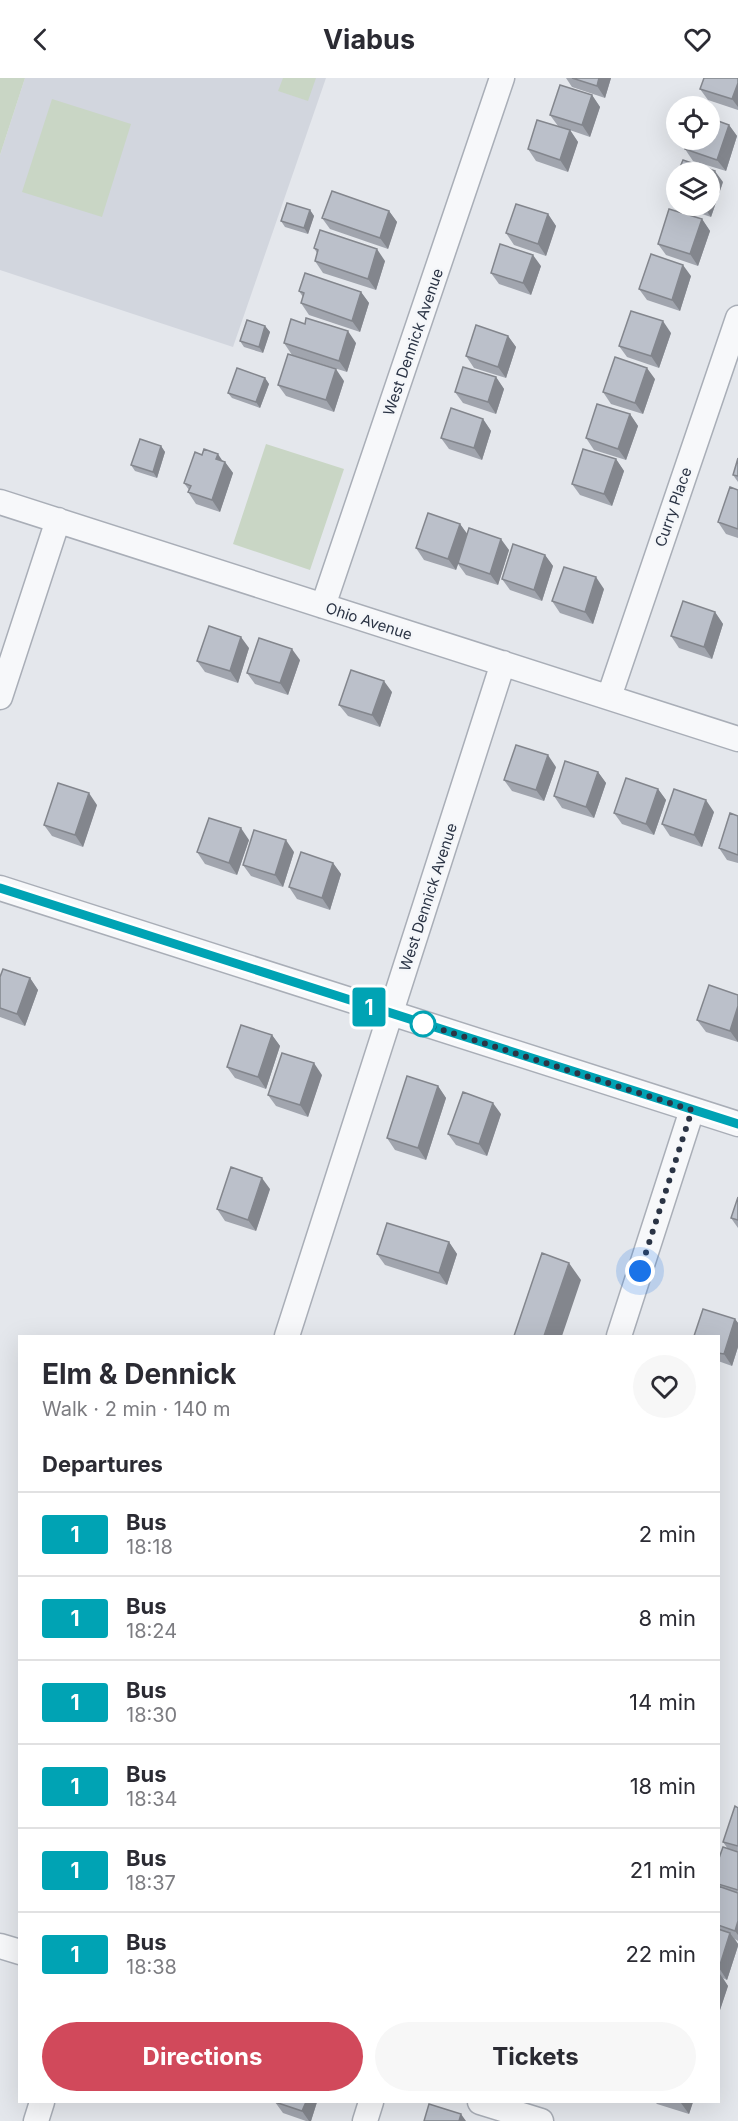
<!DOCTYPE html>
<html lang="en">
<head>
<meta charset="utf-8">
<style>
  body { margin:0; font-family:Inter,sans-serif; background:#f7f7f7; color:#2b2b33; height:100vh; display:flex; flex-direction:column; font-size:22px; white-space:nowrap }
  * { box-sizing:border-box; margin:0 }
  p { font-size:20px; color:#7c7c81 }
  .icon { flex:none; width:33px; height:33px; fill:none; stroke:currentColor; stroke-width:2; stroke-linecap:round; stroke-linejoin:round }
  .map { position:relative; flex:1; overflow:hidden }
  .drawer { position:absolute; left:18px; top:1257px; width:702px; height:768px; display:flex; flex-direction:column; background:#fff; border-radius:0px; box-shadow:0 6px 24px #0002 }
  .drawer>* { flex:none }
  .badge { padding:0 12px; border-radius:4px; font-size:21px; line-height:39px }
  .controls { position:absolute; left:666px; top:18px; display:grid; gap:12px }
  .controls a { display:grid; place-items:center; width:54px; height:54px; border-radius:50%; background:#fff; box-shadow:0 6px 24px #0002; font-size:30px }
  .you { position:absolute; width:30px; height:30px; margin:-15px; border:4px solid #fff; border-radius:50%; background:#1a73e8; box-shadow:0 0 0 9px #1a73e833 }
  .map>.badge { position:absolute; translate:-50% -50%; box-shadow:0 0 0 3px #fff }
  h2 { padding:0 24px; font-size:22px; line-height:54px }
  .round { display:grid; place-items:center; flex:none; width:63px; height:63px; border-radius:32px; background:#f7f7f7 }
  .overview { display:flex; align-items:center; justify-content:space-between; height:102px; padding:0 24px }
  h1 { font-size:28px; font-weight:700; line-height:45px }
  .cta { display:flex; gap:12px; margin-top:auto; padding:12px 24px }
  .cta a { flex:1; height:69px; border-radius:36px; background:#d1495b; color:#fff; font-size:24px; font-weight:700; line-height:69px; text-align:center }
  .cta a+a { background:#f7f7f7; color:#2b2b33 }
  ul { padding:0; list-style:none }
  li { display:flex; align-items:center; gap:18px; height:84px; padding:0 24px; border-top:2px solid #e1e1e2 }
  li div { flex:1 }
  li b { display:block; font-size:22px }
  li em { font-style:normal }
  li .badge { min-width:66px; font-weight:700; text-align:center }
  header { display:flex; justify-content:space-between; align-items:center; height:78px; padding:0 24px; background:#fff; font-size:27px; font-weight:700 }
  .map>svg:first-child { display:block }
</style>
</head>
<body>
<header><svg class="icon" aria-label="back" viewBox="0 0 24 24"><path d="M15 5l-7 7 7 7"/></svg>Viabus<svg class="icon" aria-label="heart" viewBox="0 0 24 24"><path d="M12 20l-8-8c-3-5 5-10 8-4 3-6 11-1 8 4z"/></svg></header>
<div class="map">
<svg width="738" height="2043" viewBox="0 0 738 2043">
  <rect width="100%" height="100%" fill="#e4e7ec"/>
  <!-- built -->
  <path fill="#d2d6de" d="M25,0H326L233,269L0,192V77Z"/>
  <!-- green -->
  <path fill="#c9d6c5" d="M0,0H25L0,77Z
    M283,0H316L308,23L278,13Z
    M52,21L131,46L102,139L22,114Z
    M266,366L344,391L310,492L233,466Z"/>
  <g fill="none" stroke-linecap="round" stroke-linejoin="round">
    <defs>
      <path id="minor" d="M0,424L738,661
        M323,528L502,0
        M0,619L58,442
        M609,619L738,240
        M0,810L738,1046
        M287,1258L503,585
        M619,1258L692,1032
        M0,1868L20,1874
        M480,2024L541,2043
        M36,2043L42,2024
        M365,2043L371,2024"/>
    </defs>
    <!-- minor casing -->
    <use href="#minor" stroke="#a9aeb7" stroke-width="27"/>
    <!-- minor -->
    <use href="#minor" stroke="#f7f8fa" stroke-width="24"/>
  </g>
  <!-- wall -->
  <path fill="#a1a5ae" d="M566,0H611L605,20L572,9Z
    M738,0V32L708,22L700,11Z
    M592,17L600,29L590,59L558,48L550,37Z
    M729,47L737,58L726,93L693,83L685,71Z
    M570,52L578,64L568,94L536,83L528,71Z
    M676,100V125L671,117Z
    M723,104L711,139L678,128H710Z
    M310,132L314,138L308,156L285,149L281,143Z
    M389,133L397,144L388,171L330,151L322,140Z
    M548,136L556,148L546,178L514,167L506,155Z
    M702,141L710,153L698,188L666,177L658,166Z
    M314,170L385,183L376,212L323,195L315,183L317,175Z
    M541,188L531,217L499,206L491,195Z
    M691,198L680,233L647,222L639,211Z
    M299,213L361,214L369,225L360,254L309,237L301,225L303,219Z
    M265,248L270,254L263,275L244,269L240,263Z
    M671,255L659,290L627,279L619,268Z
    M508,258L516,269L506,300L474,290L466,278Z
    M284,265H356L347,294L292,277Z
    M496,299L504,311L496,336L463,325L455,314Z
    M265,300L269,306L260,330L232,320L228,315Z
    M655,301L643,336L611,326L603,314Z
    M344,303L334,334L286,318L278,307Z
    M630,336L638,348L626,382L594,372L586,360Z
    M483,341L491,353L482,382L449,371L441,360Z
    M161,368L165,374L157,400L135,393L131,387Z
    M738,380V404L733,397Z
    M616,381L624,393L612,428L580,417L572,406Z
    M222,383L225,384L233,395L220,434L196,426L188,414L189,412L184,405Z
    M738,412V460L726,456L718,444Z
    M460,446L467,456L509,472L498,507L466,497L458,486L456,492L424,482L416,470Z
    M545,477L553,488L542,523L510,512L502,501Z
    M604,511L593,546L560,535L552,523Z
    M715,534L723,546L712,581L679,570L671,558Z
    M249,570L238,605L205,594L197,583Z
    M300,582L288,617L255,606L247,595Z
    M392,614L380,649L348,638L339,627Z
    M556,689L544,723L512,713L504,702Z
    M598,694L606,705L594,740L562,730L554,718Z
    M658,711L666,722L654,757L622,746L614,735Z
    M97,727L83,769L52,758L44,747Z
    M714,734L702,769L670,758L662,746Z
    M738,738V785L727,782L719,770Z
    M249,762L237,797L205,786L197,774Z
    M294,774L283,809L251,798L243,787Z
    M333,785L341,796L330,832L297,821L289,809Z
    M0,899L30,900L38,912L25,948L0,939Z
    M738,917V964L706,954L697,942Z
    M272,957L280,968L266,1011L235,1000L227,989Z
    M322,997L308,1039L276,1028L268,1017Z
    M438,1008L446,1020L426,1082L395,1072L387,1060Z
    M501,1036L487,1078L456,1067L448,1056Z
    M270,1111L256,1153L225,1143L217,1131Z
    M738,1119V1150L731,1140Z
    M449,1164L457,1176L447,1207L385,1187L377,1176Z
    M735,1241L738,1245V1269L732,1288L718,1283V1258Z
    M738,1730V1863L735,1861L738,1866V1868L727,1902L723,1900L728,1908L718,1938V1783L728,1771L723,1764Z
    M275,2024H317L311,2043H306L283,2035Z
    M655,2024H693L689,2036L657,2026Z"/>
  <!-- shaded-wall -->
  <path fill="#83868d" d="M599,0H611L605,20L597,8Z
    M738,5V29L732,21Z
    M592,17L600,29L590,59L582,47Z
    M729,47L737,58L726,93L717,82Z
    M570,52L578,64L568,94L560,82Z
    M715,93L723,104L711,139L703,128H710V109Z
    M310,132L314,138L308,156L304,150Z
    M389,133L397,144L388,171L380,160Z
    M548,136L556,148L546,178L538,166Z
    M702,141L710,153L698,188L690,176Z
    M377,171L385,183L376,212L368,201Z
    M533,177L541,188L531,217L523,205Z
    M683,187L691,198L680,233L672,222Z
    M361,214L369,225L360,254L352,243Z
    M663,243L671,255L659,290L651,278Z
    M265,248L270,254L263,275L259,269Z
    M348,253L356,265L347,294L339,283Z
    M508,258L516,269L506,300L498,289Z
    M647,290L655,301L643,336L635,325Z
    M336,291L344,303L334,334L326,322Z
    M496,299L504,311L496,336L488,324Z
    M265,300L269,306L260,330L256,324Z
    M630,336L638,348L626,382L618,371Z
    M483,341L491,353L482,382L474,370Z
    M161,368L165,374L157,400L153,394Z
    M218,376L224,385L225,384L233,395L220,434L212,422L216,381Z
    M616,381L624,393L612,428L604,416Z
    M460,446L468,457L456,492L448,481Z
    M501,461L509,472L498,507L490,496Z
    M545,477L553,488L542,523L534,512Z
    M596,499L604,511L593,546L585,534Z
    M715,534L723,546L712,581L704,569Z
    M241,559L249,570L238,605L230,593Z
    M292,571L300,582L288,617L280,605Z
    M384,603L392,614L380,649L372,637Z
    M548,677L556,689L544,723L536,712Z
    M598,694L606,705L594,740L586,729Z
    M658,711L666,722L654,757L646,746Z
    M89,715L97,727L83,769L75,757Z
    M706,722L714,734L702,769L694,757Z
    M241,750L249,762L237,797L229,785Z
    M286,762L294,774L283,809L275,797Z
    M333,785L341,796L330,832L322,820Z
    M30,900L38,912L25,948L17,936Z
    M738,928V964L730,953Z
    M272,957L280,968L266,1011L258,999Z
    M314,985L322,997L308,1039L300,1027Z
    M438,1008L446,1020L426,1082L418,1070Z
    M493,1025L501,1036L487,1078L479,1066Z
    M262,1100L270,1111L256,1153L248,1142Z
    M449,1164L457,1176L447,1207L439,1195Z
    M569,1185L581,1202L562,1258H544Z
    M735,1241L738,1245V1269L732,1288L724,1276Z
    M738,1843V1857L735,1853Z
    M730,1855L738,1866V1868L727,1902L719,1890Z
    M720,1896L728,1908L718,1938V1902Z
    M306,2024H317L311,2043H309L302,2033Z
    M681,2024H693L689,2036L681,2025Z
    M461,2036L466,2043H459Z"/>
  <!-- building -->
  <path fill="#bbc0ca" stroke="#83868d" stroke-width="1.5" d="M572,0H599L597,8Z
    M704,0H738V5L732,21L700,11Z
    M560,7L592,17L582,47L550,37Z
    M710,40L729,47L717,82L685,71L688,62H710Z
    M537,42L570,52L560,82L528,71Z
    M683,82L715,93L710,109V94H678Z
    M676,100V119L671,117Z
    M332,113L389,133L380,160L322,140Z
    M287,125L310,132L304,150L281,143Z
    M516,126L548,136L538,166L506,155Z
    M669,131L702,141L690,176L658,166Z
    M320,152L377,171L368,201L315,183L318,172L314,170Z
    M500,166L533,177L523,205L491,195Z
    M651,176L683,187L672,222L639,211Z
    M305,195L361,214L352,243L301,225L304,215L299,213Z
    M631,233L663,243L651,278L619,268Z
    M306,240L348,253L339,283L284,265L291,241L305,246Z
    M247,242L265,248L259,269L240,263Z
    M476,247L508,258L498,289L466,278Z
    M288,276L336,291L326,322L278,307Z
    M615,279L647,290L635,325L603,314Z
    M463,289L496,299L488,324L455,314Z
    M237,290L265,300L256,324L228,315Z
    M597,326L630,336L618,371L586,360Z
    M451,330L483,341L474,370L441,360Z
    M140,361L161,368L153,394L131,387Z
    M204,371L218,376L216,381L225,384L212,422L188,414L191,408L184,405L195,374L202,377Z
    M583,371L616,381L604,416L572,406Z
    M738,380V398L733,397Z
    M730,409L738,412V451L718,444Z
    M428,435L460,446L448,481L416,470Z
    M469,450L501,461L490,496L458,485Z
    M513,466L545,477L534,512L502,501Z
    M564,489L596,499L585,534L552,523Z
    M683,523L715,534L704,569L671,558Z
    M209,548L241,559L230,593L197,583Z
    M259,560L292,571L280,605L247,595Z
    M351,592L384,603L372,637L339,627Z
    M516,667L548,677L536,712L504,702Z
    M565,683L598,694L586,729L554,718Z
    M626,700L658,711L646,746L614,735Z
    M58,705L89,715L75,757L44,747Z
    M674,711L706,722L694,757L662,746Z
    M730,735L738,738V777L719,770Z
    M209,740L241,750L229,785L197,774Z
    M254,752L286,762L275,797L243,787Z
    M301,774L333,785L322,820L289,809Z
    M3,891L30,900L17,936L0,930V899Z
    M709,907L738,917V928L730,953L697,942Z
    M241,947L272,957L258,999L227,989Z
    M282,975L314,985L300,1027L268,1017Z
    M407,998L438,1008L418,1070L387,1060Z
    M463,1014L493,1025L479,1066L448,1056Z
    M231,1089L262,1100L248,1142L217,1131Z
    M738,1119V1142L731,1140Z
    M387,1145L449,1164L439,1195L377,1176Z
    M542,1175L569,1185L544,1258H514Z
    M703,1231L735,1241L724,1276L718,1275V1258H694Z
    M735,1728L738,1730V1768L723,1764Z
    M723,1769L738,1774V1812L718,1806V1783Z
    M718,1808L738,1815V1843L735,1853L718,1847Z
    M718,1851L730,1855L719,1890H718Z
    M275,2024H306L302,2033Z
    M429,2026L461,2036L459,2043H424Z"/>
  <g fill="none" stroke-linecap="round" stroke-linejoin="round">
    <defs>
      <path id="line" d="M0,810L738,1046"/>
    </defs>
    <!-- line casing -->
    <use href="#line" stroke="#fff" stroke-width="14"/>
    <!-- line -->
    <use href="#line" stroke="#00a3b4" stroke-width="9"/>
    <!-- walk -->
    <path stroke="#2b3445" stroke-width="6" stroke-dasharray="0 10.8" d="M423,946L418,944L692,1032L640,1193"/>
  </g>
  <!-- markers -->
  <circle fill="#fff" stroke="#00a3b4" stroke-width="3" cx="423" cy="946" r="12"/>
  <g text-anchor="middle" dominant-baseline="central" stroke-width="5" stroke-linejoin="round" paint-order="stroke">
    <!-- street labels -->
    <g font-size="15" fill="#2b3445" stroke="#f4f6f9">
      <text transform="translate(413 264) rotate(-71)">West Dennick Avenue</text>
      <text transform="translate(673 429) rotate(-71)">Curry Place</text>
      <text transform="translate(369 543) rotate(18)">Ohio Avenue</text>
      <text transform="translate(428 819) rotate(-72)">West Dennick Avenue</text>
    </g>
  </g>
</svg>
<div class="controls">
<a><svg class="icon" aria-label="locate" viewBox="0 0 24 24"><circle cx="12" cy="12" r="6"/><path d="M12 2v4M12 18v4M2 12h4M18 12h4"/></svg></a>
<a><svg class="icon" aria-label="layers" viewBox="0 0 24 24"><path d="M12 4l9 5-9 5-9-5zM3 14l9 5 9-5"/></svg></a>
</div>
<div class="you" style="left:640px;top:1193px"></div>
<b class="badge" style="left:369px;top:929px;background:#00a3b4;color:#fff">1</b>
<section class="drawer">
<div class="overview"><div><h1>Elm &amp; Dennick</h1><p>Walk · 2 min · 140 m</p></div><a class="round"><svg class="icon" aria-label="heart" viewBox="0 0 24 24"><path d="M12 20l-8-8c-3-5 5-10 8-4 3-6 11-1 8 4z"/></svg></a></div>
<h2>Departures</h2>
<ul>
<li><span class="badge" style="background:#00a3b4;color:#fff">1</span><div><b>Bus</b><p>18:18</p></div><em>2 min</em></li>
<li><span class="badge" style="background:#00a3b4;color:#fff">1</span><div><b>Bus</b><p>18:24</p></div><em>8 min</em></li>
<li><span class="badge" style="background:#00a3b4;color:#fff">1</span><div><b>Bus</b><p>18:30</p></div><em>14 min</em></li>
<li><span class="badge" style="background:#00a3b4;color:#fff">1</span><div><b>Bus</b><p>18:34</p></div><em>18 min</em></li>
<li><span class="badge" style="background:#00a3b4;color:#fff">1</span><div><b>Bus</b><p>18:37</p></div><em>21 min</em></li>
<li><span class="badge" style="background:#00a3b4;color:#fff">1</span><div><b>Bus</b><p>18:38</p></div><em>22 min</em></li>
</ul>
<div class="cta"><a>Directions</a><a>Tickets</a></div>
</section>
</div>
</body>
</html>
